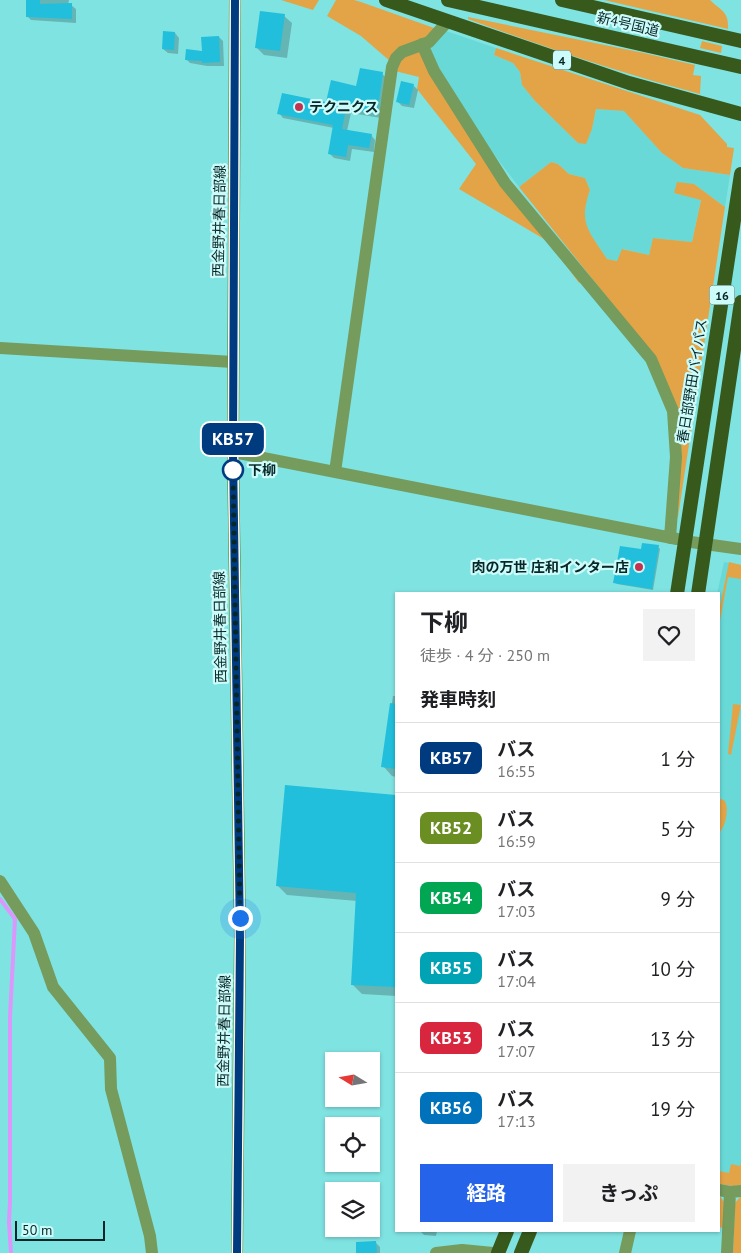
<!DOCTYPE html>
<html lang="ja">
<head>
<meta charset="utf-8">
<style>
  body { margin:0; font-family:"PT Sans","Noto Sans JP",sans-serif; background:#f2f2f2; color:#202124; height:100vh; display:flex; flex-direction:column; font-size:19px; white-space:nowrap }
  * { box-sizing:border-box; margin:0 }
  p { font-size:16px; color:#757577 }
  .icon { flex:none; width:28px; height:28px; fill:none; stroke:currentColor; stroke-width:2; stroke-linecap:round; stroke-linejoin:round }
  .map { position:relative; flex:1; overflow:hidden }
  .details { position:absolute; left:395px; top:592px; width:325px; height:640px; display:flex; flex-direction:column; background:#fff; border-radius:0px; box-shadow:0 1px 4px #0004 }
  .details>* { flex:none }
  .badge { padding:0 10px; border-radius:8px; font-size:18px; line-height:32px }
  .needle { width:32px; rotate:281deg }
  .controls { position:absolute; left:325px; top:1052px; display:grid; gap:10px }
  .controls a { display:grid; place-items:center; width:55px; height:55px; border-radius:0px; background:#fff; box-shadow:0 1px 4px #0004; font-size:25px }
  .scale { position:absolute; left:15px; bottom:12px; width:90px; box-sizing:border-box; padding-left:5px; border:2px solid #062727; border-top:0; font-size:14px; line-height:18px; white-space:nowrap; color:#062727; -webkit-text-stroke:4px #cdfbfa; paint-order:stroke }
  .you { position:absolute; width:25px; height:25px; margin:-12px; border:4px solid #fff; border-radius:50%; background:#1a73e8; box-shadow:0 0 0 8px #1a73e833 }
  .map>.badge { position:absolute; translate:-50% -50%; box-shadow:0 0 0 2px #fff }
  h2 { padding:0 25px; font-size:19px; line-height:45px }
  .round { display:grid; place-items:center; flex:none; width:52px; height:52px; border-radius:0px; background:#f2f2f2 }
  .headline { display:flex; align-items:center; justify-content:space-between; height:85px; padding:0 25px }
  h1 { font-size:24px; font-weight:700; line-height:38px }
  .action { display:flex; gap:10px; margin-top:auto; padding:10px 25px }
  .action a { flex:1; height:58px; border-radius:0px; background:#2563eb; color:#fff; font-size:20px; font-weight:700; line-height:58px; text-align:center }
  .action a+a { background:#f2f2f2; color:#202124 }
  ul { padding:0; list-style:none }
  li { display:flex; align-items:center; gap:15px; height:70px; padding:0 25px; border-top:1px solid #e0e0e0 }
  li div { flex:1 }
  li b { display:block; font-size:19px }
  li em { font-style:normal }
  li .badge { min-width:55px; font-weight:700; text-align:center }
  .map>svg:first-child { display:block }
</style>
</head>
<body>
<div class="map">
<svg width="741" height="1253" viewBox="0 0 741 1253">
  <rect width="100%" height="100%" fill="#7fe3e2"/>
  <!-- built -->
  <path fill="#68d9d7" d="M446,31L496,48L494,55L513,63L520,72L522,85L535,101L578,143L592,129L596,109L625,111L662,153L683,168L730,175L725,207L694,184L674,193L701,199L692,242L653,238L649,255L623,249L617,261L607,259L586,228L584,207L590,190L585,178L569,174L558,164L551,162L519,187L487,145L426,48Z
    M724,562L741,565V1185L719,1184V594H717Z"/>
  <!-- green -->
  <path fill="#e3a447" d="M281,0H319L313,10Z
    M336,0H354L361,2L437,29L391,62L361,36L327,16Z
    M604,0H710C721,11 729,11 728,29Z
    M468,17L644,53L695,65L693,75L701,76L700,94C621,73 544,47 468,19Z
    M702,41L722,46L721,53L700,48Z
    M496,48L700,115L727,144V147L734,148L730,175L683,168L662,153L624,111L596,109L592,129L586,144L578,143L535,101L522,85L520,72L513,63L494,55Z
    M419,49L432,77L582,281L579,283L549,242L459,189L476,164L417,89L419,77L395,71L400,57Z
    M551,162L558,164L569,174L585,178L590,190C578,224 589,231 607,259L617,261L622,249L649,255L653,238L692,242L701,200L674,193L677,182L694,184L725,207L678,517L675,519L671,418L633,330L519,187Z
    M729,562L741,565V579L728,577L719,626V611Z
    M733,704L741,705L731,755L728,754Z
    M719,798L725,801C729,809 726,826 719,833Z
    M741,1162V1185L733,1186L719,1184V1171L729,1173L731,1164L740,1166Z
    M719,1195L724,1202L723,1228L719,1227Z
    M740,1197H741V1253H733L735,1203Z"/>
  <!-- shadow -->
  <path fill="#0003" d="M27,0H69L68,5H71L76,9V23L31,20L27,16Z
    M284,16L292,23L287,58L264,55L257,48Z
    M175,33L179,38L178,54L168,53L163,49Z
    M219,37L223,41L224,66H207L190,63L186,59L203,52Z
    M382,74L387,78L381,118L351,113L347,131L371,135L375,140L374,152L352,149L350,161L334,158L330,154L334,128L283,118L279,113L327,103Z
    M413,85L418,90L414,108L402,106L398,102Z
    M658,547L660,549L653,590L617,584L615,582L642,550Z
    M393,696H396V777L392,776L383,766Z
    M286,786L396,796V996L362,994L353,985L357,901L287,895L277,885Z
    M420,1231H437L436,1236L424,1235Z
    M376,1243L380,1247V1253H358Z"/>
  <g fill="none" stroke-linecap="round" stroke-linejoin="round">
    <!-- stream -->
    <path stroke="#db97fc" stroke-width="4" d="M0,899L15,919L10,1017V1202L9,1222L11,1253"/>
  </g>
  <!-- building -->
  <path fill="#21bfdb" d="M26,0H40V4L72,3V19L26,17Z
    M260,11L285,14L280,51L255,48Z
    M163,31L175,32L174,50L162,49Z
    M219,36L220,62L202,63V61L185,60L186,49L202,51L201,37Z
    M360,68L383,72L377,114L346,109L342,129L372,134L369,148L348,145L346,157L328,154L333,125L277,114L282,93L326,102L331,80L356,86Z
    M401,81L414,84L409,105L396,102Z
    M642,543L659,545L652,589L613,583L620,546L641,549Z
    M390,703L396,704V769L381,767Z
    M285,785L396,795V987L351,985L356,893L276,886Z
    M376,1241L377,1253H356V1242Z"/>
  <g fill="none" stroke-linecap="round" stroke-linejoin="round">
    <!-- minor -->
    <path stroke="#759b5d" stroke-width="12" d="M422,44L434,71L505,183L651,359L673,411L676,457L670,538
      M0,348L233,362
      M233,452L677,539
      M335,472L392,67L396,58L402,52L429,42L448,21
      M0,881L34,933L53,987L110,1058L111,1089L150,1236L152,1253
      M719,1190L730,1192L741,1191
      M625,1253L630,1231
      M727,1253L730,1192"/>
    <!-- tertiary -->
    <path stroke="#759b5d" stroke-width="12" d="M684,541L741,549
      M436,1253L462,1250L493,1253"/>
    <!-- secondary -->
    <path stroke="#478012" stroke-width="12" d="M235,0L233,452L240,937L237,1253"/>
    <!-- trunk -->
    <path stroke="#375a1c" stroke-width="14" d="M386,0L629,83L741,114
      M448,0L741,67
      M562,0L741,41
      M677,594L741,174
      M698,594L741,302
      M498,1253L507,1231
      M521,1253L530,1231"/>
  </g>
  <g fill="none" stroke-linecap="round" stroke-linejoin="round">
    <defs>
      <path id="line" d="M235,0L233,452L240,937L237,1253"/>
    </defs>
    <!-- line casing -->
    <use href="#line" stroke="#fff" stroke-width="11"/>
    <!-- line -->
    <use href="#line" stroke="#003b80" stroke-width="8"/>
    <!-- walk -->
    <path stroke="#062727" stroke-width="5" stroke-dasharray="0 9" d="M233,470L240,918"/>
  </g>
  <!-- markers -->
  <g fill="#c33350" stroke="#cdfbfa" stroke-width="2">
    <circle cx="299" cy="107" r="5"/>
    <circle cx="639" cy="567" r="5"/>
  </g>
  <circle fill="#fff" stroke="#003b80" stroke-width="2.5" cx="233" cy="470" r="10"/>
  <g text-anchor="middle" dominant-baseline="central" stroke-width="4.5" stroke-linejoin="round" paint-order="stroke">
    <!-- shield labels -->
    <g fill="#cdfbfa" stroke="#426766" stroke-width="1">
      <rect x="553" y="50.5" width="18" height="19" rx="4"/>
      <rect x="709.5" y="285.5" width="25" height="19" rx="4"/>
    </g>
    <g font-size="12" font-weight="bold" fill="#062727">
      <text x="562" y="60">4</text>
      <text x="722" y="295">16</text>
    </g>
    <!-- street labels -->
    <g font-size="14" fill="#062727" stroke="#cdfbfa">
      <text transform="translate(628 24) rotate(13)">新4号国道</text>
      <text transform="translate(219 221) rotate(-89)">西金野井春日部線</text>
      <text transform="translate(692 381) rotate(-81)">春日部野田バイパス</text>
      <text transform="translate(220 627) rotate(-91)">西金野井春日部線</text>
      <text transform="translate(224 1031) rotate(-89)">西金野井春日部線</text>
    </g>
    <!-- poi labels -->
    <g font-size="14" font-weight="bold" fill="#062727" stroke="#cdfbfa" text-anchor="start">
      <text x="309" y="107">テクニクス</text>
      <text x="629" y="567" text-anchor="end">肉の万世 庄和インター店</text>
    </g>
    <!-- stop labels -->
    <g font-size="14" font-weight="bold" fill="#062727" stroke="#cdfbfa" text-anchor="start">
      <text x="248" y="470">下柳</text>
    </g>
  </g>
</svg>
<div class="controls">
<a><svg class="needle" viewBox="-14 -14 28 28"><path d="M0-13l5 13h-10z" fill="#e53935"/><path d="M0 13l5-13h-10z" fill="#757577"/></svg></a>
<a><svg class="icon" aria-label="locate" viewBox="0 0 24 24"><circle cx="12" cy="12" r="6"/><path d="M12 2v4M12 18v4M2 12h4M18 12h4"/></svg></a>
<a><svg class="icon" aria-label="layers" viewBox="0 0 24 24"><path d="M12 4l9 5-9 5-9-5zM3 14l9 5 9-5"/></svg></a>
</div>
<div class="scale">50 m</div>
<div class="you" style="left:240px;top:918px"></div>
<b class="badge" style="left:233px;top:439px;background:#003b80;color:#fff">KB57</b>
<section class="details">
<div class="headline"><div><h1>下柳</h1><p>徒歩 · 4 分 · 250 m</p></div><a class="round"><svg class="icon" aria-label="heart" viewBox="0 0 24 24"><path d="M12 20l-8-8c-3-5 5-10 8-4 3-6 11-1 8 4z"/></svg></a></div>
<h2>発車時刻</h2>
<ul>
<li><span class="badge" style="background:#003b80;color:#fff">KB57</span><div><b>バス</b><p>16:55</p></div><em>1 分</em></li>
<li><span class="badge" style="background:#6b8e23;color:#fff">KB52</span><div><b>バス</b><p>16:59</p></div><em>5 分</em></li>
<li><span class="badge" style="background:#00a651;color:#fff">KB54</span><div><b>バス</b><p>17:03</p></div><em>9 分</em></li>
<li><span class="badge" style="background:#00a3b4;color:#fff">KB55</span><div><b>バス</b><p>17:04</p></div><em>10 分</em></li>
<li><span class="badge" style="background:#d7263d;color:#fff">KB53</span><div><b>バス</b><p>17:07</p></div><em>13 分</em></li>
<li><span class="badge" style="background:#0072bc;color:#fff">KB56</span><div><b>バス</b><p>17:13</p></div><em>19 分</em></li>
</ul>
<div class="action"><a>経路</a><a>きっぷ</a></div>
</section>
</div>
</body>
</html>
